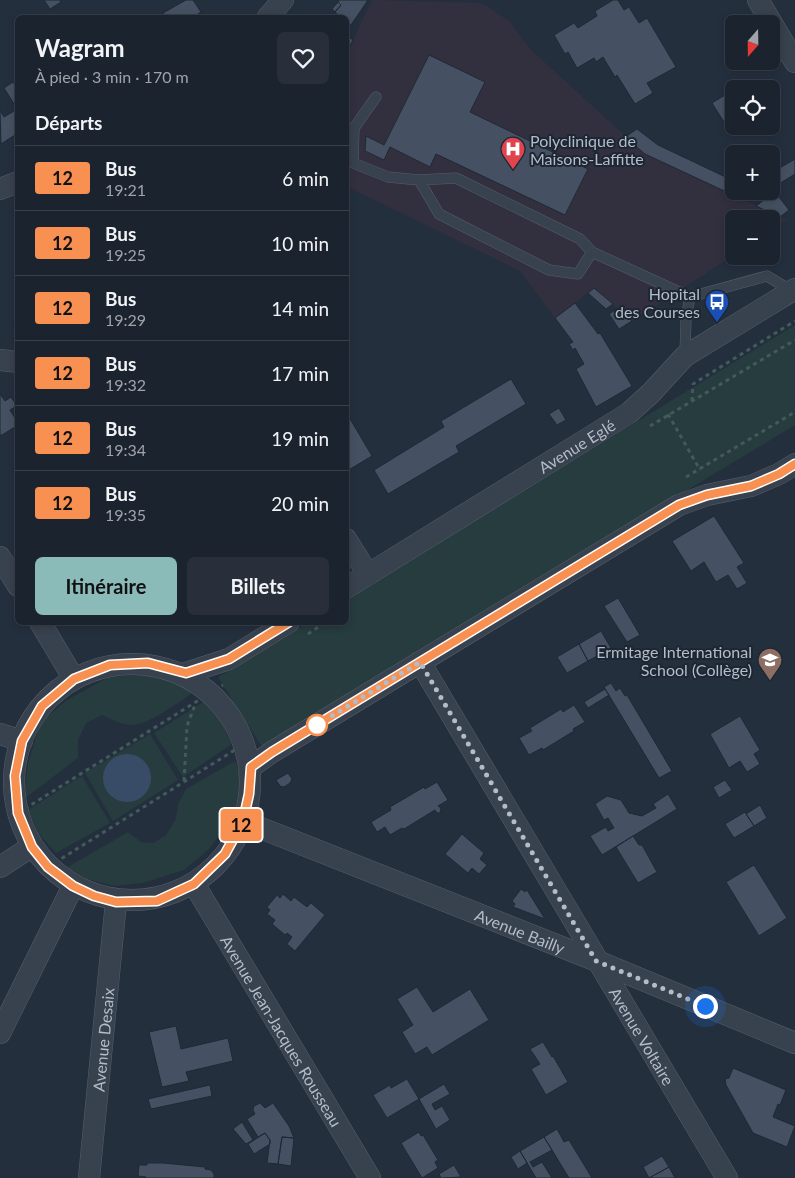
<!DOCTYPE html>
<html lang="fr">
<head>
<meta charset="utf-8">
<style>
  body { margin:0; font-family:Lato,sans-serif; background:#282f3a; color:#f1f3f6; height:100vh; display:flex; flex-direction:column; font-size:19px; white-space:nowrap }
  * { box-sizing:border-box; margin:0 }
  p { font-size:16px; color:#a0a4aa }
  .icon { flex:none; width:28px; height:28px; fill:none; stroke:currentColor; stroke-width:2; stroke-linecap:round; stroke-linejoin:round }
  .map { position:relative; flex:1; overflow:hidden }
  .sheet { position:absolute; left:15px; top:15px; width:334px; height:610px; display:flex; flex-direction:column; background:#1b232e; border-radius:8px; box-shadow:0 2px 8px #0003,0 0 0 1px #39404a }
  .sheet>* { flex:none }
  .badge { padding:0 10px; border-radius:4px; font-size:18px; line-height:32px }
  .needle { width:32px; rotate:200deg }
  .buttons { position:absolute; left:725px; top:15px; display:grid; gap:10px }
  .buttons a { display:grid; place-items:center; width:55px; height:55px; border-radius:8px; background:#1b232e; box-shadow:0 2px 8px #0003,0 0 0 1px #39404a; font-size:25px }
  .you { position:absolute; width:25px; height:25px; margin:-12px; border:4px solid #fff; border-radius:50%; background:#1a73e8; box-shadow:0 0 0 8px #1a73e833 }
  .map>.badge { position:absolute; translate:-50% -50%; box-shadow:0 0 0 2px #fff }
  h2 { padding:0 20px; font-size:19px; line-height:45px }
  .round { display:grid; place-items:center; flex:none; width:52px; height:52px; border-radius:8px; background:#282f3a }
  .overview { display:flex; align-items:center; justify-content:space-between; height:85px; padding:0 20px }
  h1 { font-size:24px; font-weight:700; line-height:38px }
  .action { display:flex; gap:10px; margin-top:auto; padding:10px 20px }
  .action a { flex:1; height:58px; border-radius:8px; background:#8bbbb9; color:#111; font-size:20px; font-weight:700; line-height:58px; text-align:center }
  .action a+a { background:#282f3a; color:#f1f3f6 }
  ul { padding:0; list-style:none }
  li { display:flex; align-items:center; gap:15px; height:65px; padding:0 20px; border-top:1px solid #39404a }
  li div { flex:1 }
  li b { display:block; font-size:19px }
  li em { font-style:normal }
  li .badge { min-width:55px; font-weight:700; text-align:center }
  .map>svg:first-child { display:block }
</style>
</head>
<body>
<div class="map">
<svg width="795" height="1178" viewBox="0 0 795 1178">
  <rect width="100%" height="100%" fill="#242f3e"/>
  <!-- medical -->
  <path fill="#32303f" d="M372,0L480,3L487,6L509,21L530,49L645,154L787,220L771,230V219H734V255L632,321L594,288L555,318L520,271L346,186V54Z"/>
  <!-- green -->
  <path fill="#263c3f" d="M795,325V425L262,747L218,677L308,623L346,622V599Z
    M140,674L171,681L194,692C179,702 149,725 132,725C122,725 111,719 102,715L86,723L78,740V758L24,799L28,763L41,722L67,700L107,678Z
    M205,701L221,722L232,744L183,777L154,733Z
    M150,734L178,780L113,821L85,773Z
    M235,761L243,786L233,816L209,849L184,870L143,883L115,886L87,879L66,868L128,832L141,842L154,843L166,835L176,819L178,804L186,789Z
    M82,776L110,823L56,853L39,834L28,810Z"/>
  <!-- water -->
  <path fill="#394c67" d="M103 778a24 24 0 1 1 48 0a24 24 0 1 1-48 0Z"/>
  <!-- building -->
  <path fill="#455162" stroke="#1f2835" d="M44,0H60L61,2L50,9Z
    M186,0H193L201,12L198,14L200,18H166L163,13Z
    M339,0H368L351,25L346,21V18H342L335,12L341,5L338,2Z
    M613,0H618L624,10L629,7L639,23L647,18L676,67L647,83L653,93L635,104L617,75L615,77L603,57L596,62L594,58L577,68L568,52L565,54L554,35L574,23L578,28L597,16L595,11Z
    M338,2L341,5L335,12L332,9Z
    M346,35L353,40L348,50L346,48Z
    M429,55L485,82L470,112L588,169L565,215L436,154L430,167L390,147L384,160L365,151L366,136L384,145Z
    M13,82L18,90V102L14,104L4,88Z
    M733,90L734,126H747L732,135L712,103Z
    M0,110L4,117L14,111L18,116V133L1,144Z
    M637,129L658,145L734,181V191H767L748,202L645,154L625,137Z
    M795,159V174L771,189V173Z
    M773,193L774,195L776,193L789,210L780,217L756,206Z
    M594,288L613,304L606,309L588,293Z
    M18,302V329H13Z
    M575,303L598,334L600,333L632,386L596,407L576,369L584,364L575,348L573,350L569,344L573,342L555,318Z
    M618,308L632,321L619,329L609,314Z
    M511,379L526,404L456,446L459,452L388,494L374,470L444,427L441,421Z
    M0,394L5,401L11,397L17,406L10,410L18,423L15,427L2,435H0Z
    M559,408L566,420L557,425L549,414Z
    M346,412L372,456L347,471L346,469Z
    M714,516L744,563L737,567L747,583L737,589L728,575L716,582L704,562L691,571L672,541Z
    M618,598L640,635L627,642L604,606Z
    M601,631L611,648L609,649L612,654L611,658L605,661H600L597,656L588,661L579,644Z
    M579,644L588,661L567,673L557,657Z
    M611,683L616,691L620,688L625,696L627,695L672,771L659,778L604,687Z
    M605,689L609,695L588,708L584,702Z
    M574,705L585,722L573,729L574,731L543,750L542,748L529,755L519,738L532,731L530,728L561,709L563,712Z
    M740,716L760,750L754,754L760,764L747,772L740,761L729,768L710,734Z
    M288,773L292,779L290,783L284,787L280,786L276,780Z
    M725,780L732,790L719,798L713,787Z
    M437,782L448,800L438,806L441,808L440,813H437L435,810L404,829L402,828L390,835L385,827L377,832L371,822L391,810L390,807L424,787L425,789Z
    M668,794L677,809L602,855L590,836L606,827L608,831L614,828L608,818L604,820L595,804L607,796L621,800L629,813L642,816L656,808L653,804Z
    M760,805L767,818L754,826L746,814Z
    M745,812L754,826L734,838L725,824Z
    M462,834L484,853L480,859L487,865L479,874L472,868L468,873L445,854Z
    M633,836L639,845H642L657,872L638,883L616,847Z
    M754,865L787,918L759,936L726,882Z
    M521,889L525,892L527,890L545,919L513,907L515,904L512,901Z
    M283,894L291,901L294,897L307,907L311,903L325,915L295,951L287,944L292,937L287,933L285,935L272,924L275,920L267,914L270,910L267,907L277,895L280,898Z
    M417,987L433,1012L470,989L489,1020L432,1055L427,1047L415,1054L402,1032L413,1025L397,999Z
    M176,1026L181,1049L228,1038L233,1061L186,1072L189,1081L162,1087L149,1032Z
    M543,1042L552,1057L553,1056L568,1082L546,1095L531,1069L540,1064L530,1049Z
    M733,1068L786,1090L780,1105L778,1104L773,1117L795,1126L787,1147L753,1133L726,1085L725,1079L729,1078Z
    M407,1079L419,1099L387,1118L373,1095L390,1085L391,1088Z
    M444,1084L450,1094L432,1104L435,1110L442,1106L450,1120L436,1129L419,1099Z
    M210,1085L212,1096L151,1109L148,1099Z
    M260,1103L265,1108L273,1103L289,1126L294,1138L282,1137L278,1164L267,1163L270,1140L265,1133L258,1137L247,1119L255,1114L253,1110L254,1106Z
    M242,1122L253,1140L246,1144L233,1129Z
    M557,1129L564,1142L569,1140L592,1178H569L544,1137Z
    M419,1132L421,1136L423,1135L438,1160L435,1162L438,1168L422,1178L401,1143Z
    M265,1133L270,1140V1144L254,1154L248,1144Z
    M282,1137L294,1138L291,1166L278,1164Z
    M544,1137L552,1150L530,1162L533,1167L542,1162L552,1178H536L520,1151Z
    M520,1151L527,1163L518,1169L511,1157Z
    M662,1156L669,1167L649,1178L643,1167Z
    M147,1163H163L205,1167V1169L211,1170L214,1174V1178H146V1177L138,1176L139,1165H147Z
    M454,1165L461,1177L441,1178L439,1174Z
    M669,1167L675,1178H649Z"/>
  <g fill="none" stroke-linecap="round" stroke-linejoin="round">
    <defs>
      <path id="lane" d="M376,97L354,128L353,163L388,177L419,180
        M592,252L578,274L549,270L439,214L419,180L456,178L580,239L592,252L690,297
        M685,355L686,318L690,297L767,276L792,291"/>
      <g id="street">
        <path d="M758,0L795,62"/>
        <path d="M267,18L283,0"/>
        <path d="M0,189L18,182"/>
        <path d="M0,360L18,362"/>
        <path d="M346,539L368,574"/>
        <path d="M0,557L18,586"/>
        <path id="s1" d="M346,588L629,413L651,393L685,356L795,289"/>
        <path d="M40,622L74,679"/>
        <path id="s2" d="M420,662L727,1178"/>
        <circle cx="132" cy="782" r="118"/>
        <path d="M186,673L229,659L289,622"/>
        <path d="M0,734L22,741"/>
        <path d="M251,767L272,752L679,505L707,495L751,486L779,474L795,464"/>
        <path id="s3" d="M243,821L597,961L795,1043"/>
        <path d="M0,867L31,847"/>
        <path id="s4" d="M194,884L370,1178"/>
        <path d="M0,1033L73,886"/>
        <path id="s5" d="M89,1178L116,902"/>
      </g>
    </defs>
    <!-- lane casing -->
    <use href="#lane" stroke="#565f6c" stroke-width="11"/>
    <!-- street casing -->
    <use href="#street" stroke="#565f6c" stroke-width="22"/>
    <!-- path -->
    <path stroke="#44595c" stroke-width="3" stroke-dasharray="4 4" stroke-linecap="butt" d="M692,401L693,384L795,321
      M668,414L700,470
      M650,426L795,340
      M686,477L795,412
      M308,634L326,622
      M184,781L187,726L196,702
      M18,813L223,685
      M48,867L238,748"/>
    <!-- lane -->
    <use href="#lane" stroke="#38414e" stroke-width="10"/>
    <!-- street -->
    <use href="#street" stroke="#38414e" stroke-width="21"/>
  </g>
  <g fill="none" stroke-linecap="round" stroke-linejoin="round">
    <defs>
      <path id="line" d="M289,622L229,659L186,673L148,663L110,665L74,679L42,706L22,741L15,776L18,813L32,847L48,867L73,886L94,896L116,902L157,901L194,884L225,854L243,821L249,794L251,767L272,752L679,505L707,495L751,486L779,474L795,464"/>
    </defs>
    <!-- line casing -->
    <use href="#line" stroke="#fff" stroke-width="11"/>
    <!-- line -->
    <use href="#line" stroke="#f79050" stroke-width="8"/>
    <!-- walk -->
    <path stroke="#b4bcc9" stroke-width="5" stroke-dasharray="0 9" d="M317,725L420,662L596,961L705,1006"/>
  </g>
  <!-- icons -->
  <defs>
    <symbol id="hospital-pin" viewBox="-11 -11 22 30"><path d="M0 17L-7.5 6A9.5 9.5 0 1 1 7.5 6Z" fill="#e0444e" stroke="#1d2633"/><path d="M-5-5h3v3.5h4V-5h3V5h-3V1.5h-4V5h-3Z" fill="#fff"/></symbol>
    <symbol id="bus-pin" viewBox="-11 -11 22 30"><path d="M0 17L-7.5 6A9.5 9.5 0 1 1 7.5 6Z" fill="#1a4fb4" stroke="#1d2633"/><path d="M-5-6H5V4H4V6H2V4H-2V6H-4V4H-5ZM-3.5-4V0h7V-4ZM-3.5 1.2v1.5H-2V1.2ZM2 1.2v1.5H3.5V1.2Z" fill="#fff"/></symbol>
    <symbol id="school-pin" viewBox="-11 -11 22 30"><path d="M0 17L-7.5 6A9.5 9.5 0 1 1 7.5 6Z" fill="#8d6e63" stroke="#1d2633"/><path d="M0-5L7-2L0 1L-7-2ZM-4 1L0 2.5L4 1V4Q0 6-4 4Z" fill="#fff"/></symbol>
  </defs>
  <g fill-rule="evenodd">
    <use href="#hospital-pin" x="499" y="135" width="28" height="38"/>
    <use href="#bus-pin" x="703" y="288" width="28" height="38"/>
    <use href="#school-pin" x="756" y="646" width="28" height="38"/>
  </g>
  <!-- markers -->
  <circle fill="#fff" stroke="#f79050" stroke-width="2.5" cx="317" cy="725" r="10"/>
  <g text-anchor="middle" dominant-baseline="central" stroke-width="4" stroke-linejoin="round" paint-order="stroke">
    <!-- poi labels -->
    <g font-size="16" fill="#b4bcc9" stroke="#1d2633" text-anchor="end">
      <text x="530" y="140" text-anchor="start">Polyclinique de<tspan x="530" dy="18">Maisons-Laffitte</tspan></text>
      <text x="700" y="293">Hopital<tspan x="700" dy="18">des Courses</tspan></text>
      <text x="752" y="651">Ermitage International<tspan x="752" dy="18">School (Collège)</tspan></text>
    </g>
    <!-- street labels -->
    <g font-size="16" fill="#b4bcc9" stroke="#1d2633">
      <text stroke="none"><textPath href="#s1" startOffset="271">Avenue Eglé</textPath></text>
      <text stroke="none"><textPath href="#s3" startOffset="298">Avenue Bailly</textPath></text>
      <text stroke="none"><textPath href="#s4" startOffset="171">Avenue Jean-Jacques Rousseau</textPath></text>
      <text stroke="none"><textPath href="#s2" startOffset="435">Avenue Voltaire</textPath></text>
      <text stroke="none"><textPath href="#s5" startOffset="139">Avenue Desaix</textPath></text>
    </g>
  </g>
</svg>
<div class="buttons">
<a><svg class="needle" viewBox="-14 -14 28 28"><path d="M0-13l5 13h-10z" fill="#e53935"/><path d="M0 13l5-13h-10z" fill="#a0a4aa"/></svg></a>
<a><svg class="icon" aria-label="locate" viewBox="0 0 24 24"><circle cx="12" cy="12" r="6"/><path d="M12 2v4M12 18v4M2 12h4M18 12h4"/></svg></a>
<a>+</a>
<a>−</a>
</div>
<div class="you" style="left:705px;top:1006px"></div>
<b class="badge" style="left:241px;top:825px;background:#f79050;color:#111">12</b>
<section class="sheet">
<div class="overview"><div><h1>Wagram</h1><p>À pied · 3 min · 170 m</p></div><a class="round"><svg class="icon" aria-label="heart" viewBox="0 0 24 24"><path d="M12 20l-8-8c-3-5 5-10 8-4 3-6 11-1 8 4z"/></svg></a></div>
<h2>Départs</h2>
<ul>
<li><span class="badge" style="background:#f79050;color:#111">12</span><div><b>Bus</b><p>19:21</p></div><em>6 min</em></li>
<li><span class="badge" style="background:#f79050;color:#111">12</span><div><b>Bus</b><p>19:25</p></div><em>10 min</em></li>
<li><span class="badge" style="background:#f79050;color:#111">12</span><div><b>Bus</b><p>19:29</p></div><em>14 min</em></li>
<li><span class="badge" style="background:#f79050;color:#111">12</span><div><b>Bus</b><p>19:32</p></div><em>17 min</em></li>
<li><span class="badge" style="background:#f79050;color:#111">12</span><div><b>Bus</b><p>19:34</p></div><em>19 min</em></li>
<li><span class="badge" style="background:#f79050;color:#111">12</span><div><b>Bus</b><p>19:35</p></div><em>20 min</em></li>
</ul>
<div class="action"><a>Itinéraire</a><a>Billets</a></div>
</section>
</div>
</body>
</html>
